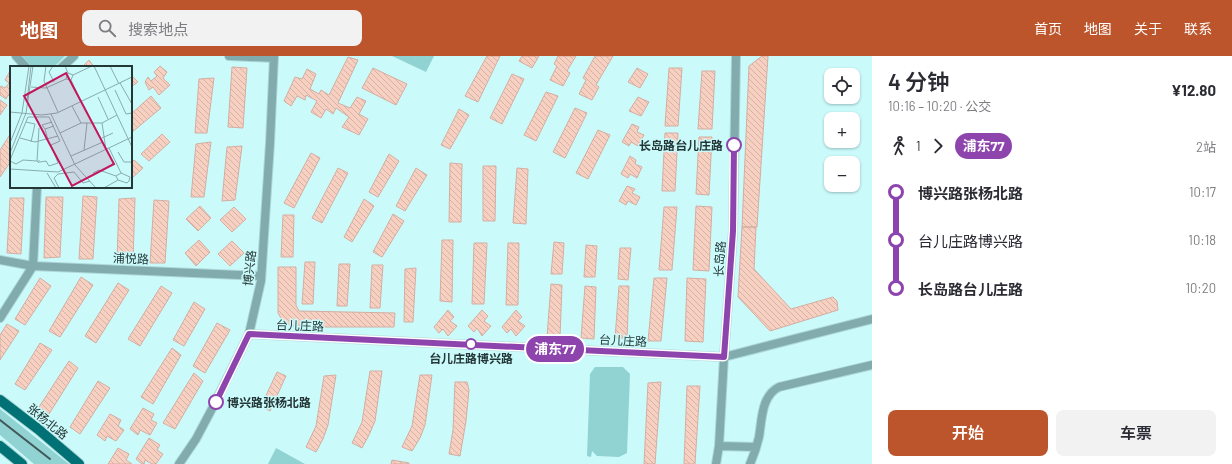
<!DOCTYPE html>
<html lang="zh">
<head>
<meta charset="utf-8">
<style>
  body { margin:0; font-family:Barlow,"Noto Sans SC",sans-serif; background:#f2f2f3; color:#2b2b33; height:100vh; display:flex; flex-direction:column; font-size:15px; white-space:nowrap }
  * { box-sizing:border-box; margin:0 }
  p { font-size:13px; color:#7c7c81 }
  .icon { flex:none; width:22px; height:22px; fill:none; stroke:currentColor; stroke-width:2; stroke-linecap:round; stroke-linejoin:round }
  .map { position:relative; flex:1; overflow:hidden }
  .panel { display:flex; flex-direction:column; background:#fff; width:360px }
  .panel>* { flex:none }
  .badge { padding:0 8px; border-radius:13px; font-size:14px; line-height:26px }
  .tools { position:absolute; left:824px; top:12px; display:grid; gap:8px }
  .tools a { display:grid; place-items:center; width:36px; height:36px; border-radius:8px; background:#fff; box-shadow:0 1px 3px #0004; font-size:20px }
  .map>.badge { position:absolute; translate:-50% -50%; box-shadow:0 0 0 2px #fff }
  .legs { display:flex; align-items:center; gap:6px; height:44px; padding:0 16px; font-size:13px }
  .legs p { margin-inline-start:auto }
  .summary { display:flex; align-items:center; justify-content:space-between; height:68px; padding:0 16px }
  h1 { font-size:22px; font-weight:600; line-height:30px }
  .action { display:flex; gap:8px; margin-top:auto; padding:8px 16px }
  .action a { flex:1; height:46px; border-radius:8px; background:#bc552b; color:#fff; font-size:16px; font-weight:600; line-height:46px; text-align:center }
  .action a+a { background:#f2f2f3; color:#2b2b33 }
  ul { padding:0 16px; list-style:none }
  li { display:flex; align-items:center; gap:14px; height:48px; font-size:15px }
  li i { display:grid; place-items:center; width:6px; height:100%; margin:0 5px; background:currentColor }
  li i::after { content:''; width:10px; height:10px; margin:-5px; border:3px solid; border-radius:50%; background:#fff }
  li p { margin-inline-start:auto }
  li:first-child i { background:linear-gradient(#0000 50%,currentColor 0) }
  li:last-child i { background:linear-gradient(currentColor 50%,#0000 0) }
  header { display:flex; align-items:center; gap:24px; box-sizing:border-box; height:56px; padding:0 20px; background:#bc552b; color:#fff }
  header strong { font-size:19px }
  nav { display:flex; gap:22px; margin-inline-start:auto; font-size:14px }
  .search { width:280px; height:36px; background:#f2f2f3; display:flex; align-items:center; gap:10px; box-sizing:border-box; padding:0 14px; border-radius:8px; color:#7c7c81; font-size:15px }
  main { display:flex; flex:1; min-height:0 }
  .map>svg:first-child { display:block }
</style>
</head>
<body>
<header>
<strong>地图</strong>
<div class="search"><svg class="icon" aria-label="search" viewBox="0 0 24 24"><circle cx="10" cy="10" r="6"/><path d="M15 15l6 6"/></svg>搜索地点</div>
<nav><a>首页</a><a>地图</a><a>关于</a><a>联系</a></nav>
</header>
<main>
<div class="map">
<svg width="872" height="408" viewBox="0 0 872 408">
  <defs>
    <pattern id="building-back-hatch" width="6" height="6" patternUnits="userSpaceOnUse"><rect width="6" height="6" fill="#f7d0c2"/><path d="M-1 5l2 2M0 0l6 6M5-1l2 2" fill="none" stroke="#d4b3a7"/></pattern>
  </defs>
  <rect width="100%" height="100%" fill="#cbfafb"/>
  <!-- green -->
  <path fill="#91d2d3" d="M21,0H65L54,11H30Z
    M392,0H434L426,16Z
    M595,311H623L630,318L627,397L619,401L597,400L592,395L591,401L587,400L590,318Z
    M0,353L69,408H34L0,379Z
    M276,392L305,408H268Z"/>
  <!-- building -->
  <path fill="url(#building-back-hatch)" stroke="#d3aea1" d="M487,0H500L478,46L465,40Z
    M522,0H539L532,12L519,5Z
    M558,0H576L567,15L570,17L563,30L550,24L557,10L554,8Z
    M595,0H613L596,29L599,31L592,44L579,38L586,24L583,22Z
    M762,0H768L757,171H742L749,10Z
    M348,1L358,4L338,47L350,52L357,41L366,45L359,58L368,63L359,79L342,71L349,61L336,52L333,58L326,53L321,62L311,56L317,45L306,39L305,44L297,40L291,50L284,45L295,21L302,23L307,13L316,18L310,33L319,38L321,34L329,39Z
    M89,4L94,11H82Z
    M160,10L167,16L163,22L170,29L159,39L153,31L149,34L145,26L148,21L151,25L157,20L154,16Z
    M232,11L247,12L243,72L228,71Z
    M373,12L407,28L396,49L362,32Z
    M637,12L648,18L640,32L628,26Z
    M669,12H682L678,70H665Z
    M10,15L11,41L8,39L6,43L0,39V32L1,30L5,32L9,27L5,24Z
    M702,15H715L712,73H698Z
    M512,18L524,23L502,68L490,62Z
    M131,19L138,26L131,31Z
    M214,22L207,77H195L199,23Z
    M546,36L558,40L536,85L524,79Z
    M151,40L161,52L131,77V58Z
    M638,41L649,46L641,60L629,55Z
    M0,44L7,49L0,59Z
    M575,52L587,57L565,102L553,96Z
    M459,53L469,59L450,93L441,89Z
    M632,68L639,71L637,76L644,79L638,90L631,86L629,90L622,86Z
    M598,74L610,79L588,123L576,117Z
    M11,77V105L0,121V94Z
    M665,77H678L675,135H662Z
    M162,78L170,86L149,105L141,98Z
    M699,81H712L709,139L696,138Z
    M211,86L204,141H191L196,88Z
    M242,90L235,144L222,145L227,91Z
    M311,97L320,102L294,152L284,147Z
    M389,98L399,105L378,141L369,136Z
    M630,100L636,104L635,108L642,111L637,122L630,118L628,122L621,118Z
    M134,104L143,112L131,123V107Z
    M450,107L462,108L461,166H449Z
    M483,110H496L495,165H483Z
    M338,112L348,117L322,167L312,162Z
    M416,112L427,119L405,155L396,150Z
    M517,112L528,113L526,168L513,167Z
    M627,130L635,133L632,137L640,141L636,149L628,145L626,149L619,145Z
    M83,140L97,141L93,203H79Z
    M46,141H63L60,201L44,202Z
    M10,142H24L21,198L7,197Z
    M135,142L133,205H117L119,143Z
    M364,143L374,150L352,186L344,181Z
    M154,144L169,145L165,207H150Z
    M200,150L211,162L198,175L186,163Z
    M696,150L712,151L709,215L693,214Z
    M234,151L246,163L232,176L220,164Z
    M664,151H677L672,214H659Z
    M393,158L404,165L382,201L373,196Z
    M283,159H294L293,201H281Z
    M742,171H756L754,213L791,253L833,241L837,245L838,254L770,275L738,241Z
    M199,184L210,196L196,210L185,197Z
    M442,184H453L452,246L440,245Z
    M232,185L244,197L230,210L218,198Z
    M554,186L564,187L562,218H551Z
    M474,187H487L484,248H472Z
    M508,187H519L518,249H506Z
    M586,189L597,190L595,221H584Z
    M620,192H631L628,224L618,223Z
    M305,206H315L313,248H302Z
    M339,208H350L347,250H337Z
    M372,209H383L380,252H370Z
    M278,211H296V249L299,255L395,257L394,271H300L290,269L282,264L278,257Z
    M416,212L413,266H404L405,213Z
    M81,221L93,229L60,281L49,275Z
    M40,222L51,230L25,269L15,263Z
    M654,222H667L661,285H648Z
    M687,222L706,223L703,286L685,285Z
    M118,227L129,234L96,287L85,280Z
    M551,228L562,229L560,281H547Z
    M161,230L172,237L140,290L128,283Z
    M585,230L596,231L594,283L581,282Z
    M619,230H629L627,282H615Z
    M194,246L205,253L184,290L173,284Z
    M448,254L454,261L450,265L457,270L448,280L443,273L439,277L434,271Z
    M482,254L488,260L484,265L491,270L482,280L477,272L474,276L468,270Z
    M516,254L522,261L518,265L525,270L516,280L511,273L507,277L502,271Z
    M217,267L230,274L205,317L193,310Z
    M7,268L19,275L0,304V279Z
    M40,287L52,294L25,334L15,328Z
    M172,292L181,299L153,348L141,341Z
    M69,305L78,312L49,358L39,351Z
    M370,315H382L375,365L369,379L362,392L352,387L362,366Z
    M277,316L286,320L270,355L261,350Z
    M194,317L203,325L175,373L163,367Z
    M336,319L328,369L323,383L316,396L306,391L316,370L324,320Z
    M420,319H432L425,369L420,382L412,395L402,391L412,370Z
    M98,325L110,332L80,378L70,371Z
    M455,326H467L469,334L466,365L460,400L449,398L453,374Z
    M661,326L655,408H644L648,327Z
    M687,330H700L695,408H684Z
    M143,352L154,358L151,364L157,367L150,379L140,374L138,379L130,373Z
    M110,358L121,364L118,370L124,374L116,385L107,380L105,385L97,379Z
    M149,382L160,389L157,394L163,398L156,408H152L145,404L144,408H142L136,403Z
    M118,392L129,398L126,404L132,408H108Z
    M392,404L409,407V408H391Z"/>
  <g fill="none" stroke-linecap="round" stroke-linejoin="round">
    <defs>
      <path id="minor" d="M16,0L26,11
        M229,0L274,2
        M62,11L74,0
        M0,204L33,210L261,220
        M0,262L33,210L37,131
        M249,278L724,301L872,263
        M719,390L756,391
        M179,408L196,383L214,349L249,278L261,225L270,87L274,0
        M716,408L719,390L724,301L733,175L736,0
        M750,408C754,399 757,390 759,381C762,364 761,340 779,331L872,309"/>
      <path id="major" d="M0,344L38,373L79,408
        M0,390L22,408"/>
    </defs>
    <!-- minor casing -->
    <use href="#minor" stroke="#add7d8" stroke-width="10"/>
    <!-- major casing -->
    <use href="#major" stroke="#add7d8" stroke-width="12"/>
    <!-- minor -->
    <use href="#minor" stroke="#81abac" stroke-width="8"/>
    <!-- major -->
    <use href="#major" stroke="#007174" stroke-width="10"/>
    <!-- rail -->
    <path stroke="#415858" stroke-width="2" d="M0,364L50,403"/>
  </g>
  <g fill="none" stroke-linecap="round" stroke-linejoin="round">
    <defs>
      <path id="line-1" d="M216,346L249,278L724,301L733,175L734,89"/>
    </defs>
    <!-- line-1 casing -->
    <use href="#line-1" stroke="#fff" stroke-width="9"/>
    <!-- line-1 -->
    <use href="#line-1" stroke="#8e44ad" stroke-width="6"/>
  </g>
  <!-- markers -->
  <g fill="#fff" stroke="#8e44ad" stroke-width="2">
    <circle cx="734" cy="89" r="7"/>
    <circle cx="471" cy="288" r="5"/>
    <circle cx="216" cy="346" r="7"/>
  </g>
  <g text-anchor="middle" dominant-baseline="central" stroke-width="3" stroke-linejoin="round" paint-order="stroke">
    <!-- stop labels -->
    <g font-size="12" font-weight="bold" fill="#243737" stroke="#cbfafb" text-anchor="end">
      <text x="723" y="89">长岛路台儿庄路</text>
      <text x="471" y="302" text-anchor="middle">台儿庄路博兴路</text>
      <text x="227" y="346" text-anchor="start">博兴路张杨北路</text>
    </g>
    <!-- street labels -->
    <g font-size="12" fill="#243737" stroke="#cbfafb">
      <text transform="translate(131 202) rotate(2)">浦悦路</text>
      <text transform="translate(719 203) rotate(-86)">长岛路</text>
      <text transform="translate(249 212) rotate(-84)">博兴路</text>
      <text transform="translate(300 269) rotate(2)">台儿庄路</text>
      <text transform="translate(623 284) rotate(3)">台儿庄路</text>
      <text transform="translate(48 365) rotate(39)">张杨北路</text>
    </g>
  </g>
  <!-- overview -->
  <g transform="translate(10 10)">
    <rect width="122" height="122" fill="#cbfafb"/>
    <path fill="none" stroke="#88acad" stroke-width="1" d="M36,0L34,15L48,46M43,0L39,6L44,16M55,0L58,7L63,9L61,14L56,13L58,7M84,0L122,81M100,0L109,18M63,9L82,0M61,14L71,36M110,17L122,38M21,21L36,22L56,13M105,24L116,48L122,47M88,31L98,53M17,35L21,0M62,40L71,57M0,46L32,49L47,47L122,11M41,48L65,99L86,122M16,56L25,58L21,76M92,57L96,84M29,62L27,95L29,97V94M35,63L32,59L42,56M50,67L71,57H92L107,49M10,72L25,76L48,70M92,72L103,67M38,74L35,63L44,60M0,77L12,47L19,0M99,82L111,107M74,84L77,57M108,86L114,96H122M0,87L16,47L23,0M61,90L93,76M0,94L18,51H39L50,75L41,79L48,97L39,100L36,95L30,96M0,95L6,98L13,94L27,95M0,103L48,106L122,71M37,107L46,122M83,107L89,104L106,110L108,114L117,117L119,115L120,111L111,107L106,110M49,122L44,112L48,108L64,106L73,117L80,115M94,122L108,114"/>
    <path fill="#c2185b" fill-opacity="0.15" stroke="#c2185b" stroke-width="2" d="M56,7L104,98L62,120L14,30Z"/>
    <rect width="122" height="122" fill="none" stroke="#243737" stroke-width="2"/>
  </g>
</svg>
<div class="tools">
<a><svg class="icon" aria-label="locate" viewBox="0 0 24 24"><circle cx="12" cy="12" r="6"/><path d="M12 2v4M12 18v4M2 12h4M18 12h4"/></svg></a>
<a>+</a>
<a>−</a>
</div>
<b class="badge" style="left:555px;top:293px;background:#8e44ad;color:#fff">浦东77</b>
</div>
<section class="panel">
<div class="summary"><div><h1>4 分钟</h1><p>10:16 – 10:20 · 公交</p></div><b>¥12.80</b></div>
<div class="legs"><svg class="icon" aria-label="walk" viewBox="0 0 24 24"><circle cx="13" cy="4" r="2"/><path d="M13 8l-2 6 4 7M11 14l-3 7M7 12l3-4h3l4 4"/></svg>1<svg class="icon" aria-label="forward" viewBox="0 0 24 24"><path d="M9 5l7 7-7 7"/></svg><b class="badge" style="background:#8e44ad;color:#fff">浦东77</b><p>2站</p></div>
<ul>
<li><i style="color:#8e44ad"></i><b>博兴路张杨北路</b><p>10:17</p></li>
<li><i style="color:#8e44ad"></i><span>台儿庄路博兴路</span><p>10:18</p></li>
<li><i style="color:#8e44ad"></i><b>长岛路台儿庄路</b><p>10:20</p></li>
</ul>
<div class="action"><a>开始</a><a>车票</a></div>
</section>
</main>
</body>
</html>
